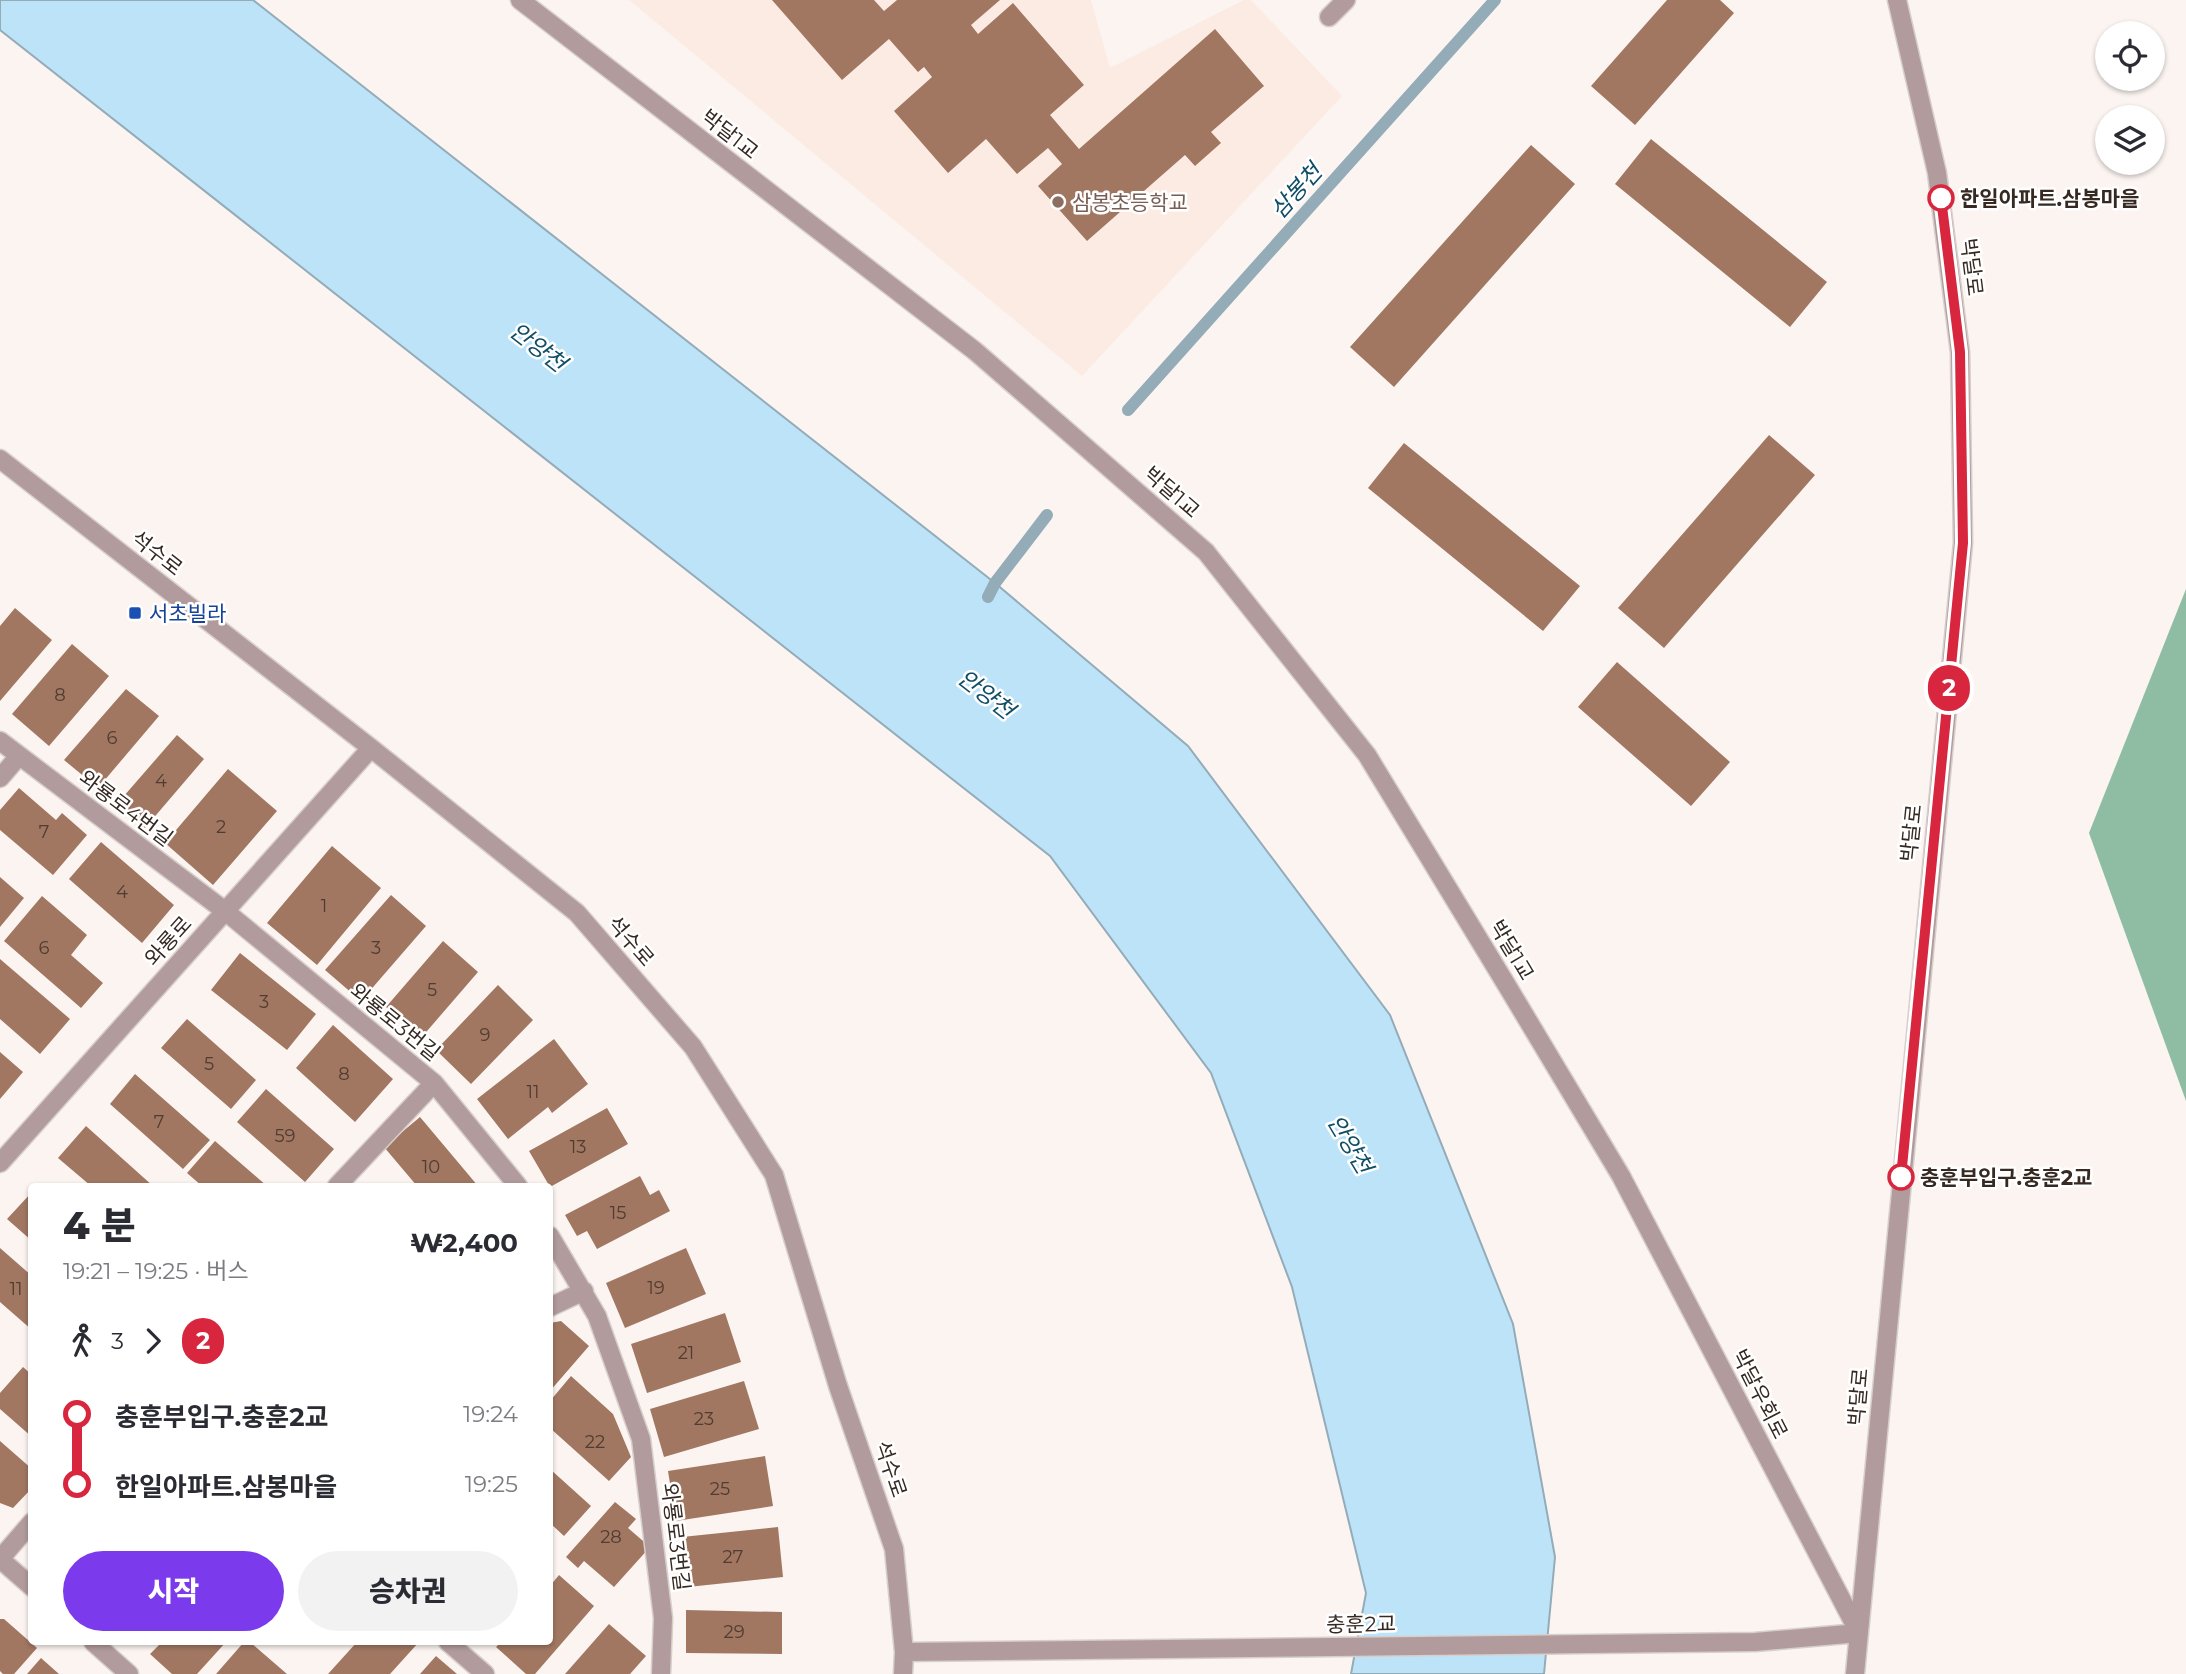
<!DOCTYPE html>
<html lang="ko">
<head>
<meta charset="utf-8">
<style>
  body { margin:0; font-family:Montserrat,"Noto Sans KR",sans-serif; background:#f2f2f3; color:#2b2b33; height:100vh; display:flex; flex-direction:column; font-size:26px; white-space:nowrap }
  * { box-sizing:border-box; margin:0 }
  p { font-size:23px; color:#7c7c81 }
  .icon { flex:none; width:38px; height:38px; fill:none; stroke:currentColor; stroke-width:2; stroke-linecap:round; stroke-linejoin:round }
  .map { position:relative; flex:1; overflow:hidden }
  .panel { position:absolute; left:28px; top:1183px; width:525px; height:462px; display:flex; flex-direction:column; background:#fff; border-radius:7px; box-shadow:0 2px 5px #0004 }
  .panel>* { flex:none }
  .badge { padding:0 14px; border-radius:23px; font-size:24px; line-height:46px }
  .buttons { position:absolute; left:2095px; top:21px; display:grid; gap:14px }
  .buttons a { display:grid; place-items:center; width:70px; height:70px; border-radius:50%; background:#fff; box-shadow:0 2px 5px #0004; font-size:35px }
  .map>.badge { position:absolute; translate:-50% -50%; box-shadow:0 0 0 4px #fff }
  .legs { display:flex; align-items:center; gap:10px; height:77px; padding:0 35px; font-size:23px }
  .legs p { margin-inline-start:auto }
  .overview { display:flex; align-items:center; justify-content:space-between; height:119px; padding:0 35px }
  h1 { font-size:38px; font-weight:800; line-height:52px }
  .cta { display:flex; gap:14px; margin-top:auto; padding:14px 35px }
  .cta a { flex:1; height:80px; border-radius:42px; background:#7c3aed; color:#fff; font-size:28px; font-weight:800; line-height:80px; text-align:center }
  .cta a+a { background:#f2f2f3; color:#2b2b33 }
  ul { padding:0 35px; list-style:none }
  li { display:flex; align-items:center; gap:24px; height:70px; font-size:26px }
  li i { display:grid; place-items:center; width:10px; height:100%; margin:0 9px; background:currentColor }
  li i::after { content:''; width:18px; height:18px; margin:-9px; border:5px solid; border-radius:50%; background:#fff }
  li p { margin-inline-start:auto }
  li:first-child i { background:linear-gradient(#0000 50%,currentColor 0) }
  li:last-child i { background:linear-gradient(currentColor 50%,#0000 0) }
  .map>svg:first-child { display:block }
</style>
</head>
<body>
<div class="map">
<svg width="2186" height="1674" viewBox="0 0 2186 1674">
  <rect width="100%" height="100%" fill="#fbf4f1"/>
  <!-- built -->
  <path fill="#fcebe3" d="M629,0H1091L1110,68L1244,0H1251L1342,96L1082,376Z"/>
  <!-- forest -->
  <path fill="#8fbda3" d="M2186,589V1101L2089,833Z"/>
  <!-- water -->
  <path fill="#bde3f9" stroke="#94abb8" stroke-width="2" d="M0,0H253L995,583L1188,746L1390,1015L1513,1324L1555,1557L1544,1674H1351L1366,1593L1292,1287L1211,1073L1050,856L0,30Z"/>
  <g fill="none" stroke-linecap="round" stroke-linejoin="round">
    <!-- stream -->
    <path stroke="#94abb8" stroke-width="12" d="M1128,410L1495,0
      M988,597L995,583L1047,515"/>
  </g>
  <!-- building -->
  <path fill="#a17762" d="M772,0H874L884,11L897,0H1000L971,25L978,34L1013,3L1084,85L1050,115L1079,149L1215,29L1264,86L1211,132L1221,143L1195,166L1185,155L1087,241L1038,186L1062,164L1048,148L1017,174L986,139L948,173L894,111L932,77L924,67L918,72L889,39L842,80Z
    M1667,0H1720L1734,13L1635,125L1591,86Z
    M1651,139L1827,282L1790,327L1615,184Z
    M1531,145L1575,184L1394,387L1350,347Z
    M1769,435L1815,475L1664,648L1618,608Z
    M1404,443L1580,586L1543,631L1368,488Z
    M15,608L52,640L0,701V626Z
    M72,644L109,676L49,746L12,714Z
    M1617,662L1730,762L1691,806L1578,707Z
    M126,689L159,716L98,788L64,760Z
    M177,735L204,759L145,828L117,804Z
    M228,769L277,811L213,885L165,843Z
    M19,788L56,820L62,813L87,835L53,875L0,830V810Z
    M101,842L174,905L142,943L69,879Z
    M332,846L381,888L317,965L267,923Z
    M0,877L24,898L0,927Z
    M391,895L426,926L361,1001L325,970Z
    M42,896L87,935L71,955L103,983L81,1008L4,941Z
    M443,941L478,972L421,1038L386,1007Z
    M240,953L316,1014L287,1050L211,990Z
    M0,959L70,1019L40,1054L0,1019Z
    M498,985L533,1020L471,1084L436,1050Z
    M187,1019L256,1080L231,1109L161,1048Z
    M333,1025L393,1079L355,1122L296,1068Z
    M554,1039L588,1084L552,1113L548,1107L508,1139L477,1099Z
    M0,1052L23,1072L0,1099Z
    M135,1074L210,1140L183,1169L110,1104Z
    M266,1089L334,1149L305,1182L237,1122Z
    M607,1108L628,1144L550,1187L529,1151Z
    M420,1117L478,1186H417L384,1147Z
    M86,1126L153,1186H91L58,1158Z
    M215,1141L267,1186H202L187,1173Z
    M640,1176L650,1195L659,1190L670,1211L597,1249L587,1231L577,1236L565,1215Z
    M32,1192V1241L7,1219Z
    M0,1248L32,1276V1330L0,1302Z
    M686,1248L706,1294L625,1328L606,1283Z
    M725,1313L741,1362L647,1393L631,1344Z
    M561,1321L589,1346L550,1391V1323Z
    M23,1367L32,1375V1437L0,1409V1393Z
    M571,1376L613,1414L631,1457L609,1481L550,1428V1401Z
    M744,1381L759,1429L664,1457L650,1409Z
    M0,1441L32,1469V1488L13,1508L0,1503Z
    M765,1456L773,1506L676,1521L668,1471Z
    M550,1469L591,1506L564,1536L550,1523Z
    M615,1502L636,1519L628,1528L650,1547L614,1587L584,1561L578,1568L566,1557Z
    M778,1527L783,1577L688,1587L682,1537Z
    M559,1575L594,1606L535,1674H526L496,1647L501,1642H550V1586Z
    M686,1610L782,1612V1654L686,1653Z
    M0,1619H4L37,1648L14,1674H3L0,1671Z
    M609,1624L646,1656L630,1674H565Z
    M162,1642H226L197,1674H172L150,1654Z
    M244,1642H250L287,1674H216Z
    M357,1642H419L390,1674H328Z
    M436,1656L457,1674H420Z
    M41,1658L59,1674H27Z"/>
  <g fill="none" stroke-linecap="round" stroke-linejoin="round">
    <defs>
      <path id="minor" d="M520,0L975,351L1206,552L1367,755L1506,984L1621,1176L1859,1633
        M1329,17L1346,0
        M0,459L371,748L577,913L693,1047L774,1175L838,1386L894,1549L904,1652L903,1674
        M0,741L225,911L434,1083L518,1186
        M0,778L19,756
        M0,1163L371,748
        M337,1186L434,1083
        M550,1236L597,1316L641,1439L663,1618L661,1674
        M550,1307L584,1291
        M0,1559L32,1522
        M0,1559L32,1587
        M93,1642L129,1674
        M448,1642L485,1674
        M904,1652L1755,1642L1859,1633
        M1855,1674L1963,543L1960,352L1937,173L1897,0"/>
    </defs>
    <!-- minor casing -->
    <use href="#minor" stroke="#d7cfcc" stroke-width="21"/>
    <!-- minor -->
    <use href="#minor" stroke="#b29b9d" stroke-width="18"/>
  </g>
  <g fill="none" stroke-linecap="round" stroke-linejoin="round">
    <defs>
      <path id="line-1" d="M1901,1177L1963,543L1960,352L1941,198"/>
    </defs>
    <!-- line-1 casing -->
    <use href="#line-1" stroke="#fff" stroke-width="16"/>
    <!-- line-1 -->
    <use href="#line-1" stroke="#d7263d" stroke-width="10"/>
  </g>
  <!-- markers -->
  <g fill="#fff" stroke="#d7263d" stroke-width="3.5">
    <circle cx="1941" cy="198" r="12"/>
    <circle cx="1901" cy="1177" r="12"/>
  </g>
  <circle fill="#8d6e63" stroke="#fff" stroke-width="2.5" cx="1058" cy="202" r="7"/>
  <rect fill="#1a4fb4" stroke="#fff" stroke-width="2.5" x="128" y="606" width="14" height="14" rx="3.5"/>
  <g text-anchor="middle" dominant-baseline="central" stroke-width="5" stroke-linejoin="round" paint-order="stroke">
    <!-- number labels -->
    <g font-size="18" fill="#503c32">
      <text x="60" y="695">8</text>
      <text x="112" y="738">6</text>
      <text x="161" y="781">4</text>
      <text x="221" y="827">2</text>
      <text x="44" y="832">7</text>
      <text x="122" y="892">4</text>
      <text x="324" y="906">1</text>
      <text x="44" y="948">6</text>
      <text x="376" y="948">3</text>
      <text x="432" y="990">5</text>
      <text x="264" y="1002">3</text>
      <text x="485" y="1035">9</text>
      <text x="209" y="1064">5</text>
      <text x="344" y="1074">8</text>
      <text x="533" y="1092">11</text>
      <text x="159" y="1122">7</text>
      <text x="285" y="1136">59</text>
      <text x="578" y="1147">13</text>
      <text x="431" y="1167">10</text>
      <text x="618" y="1213">15</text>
      <text x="656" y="1288">19</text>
      <text x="16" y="1289">11</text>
      <text x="686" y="1353">21</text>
      <text x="704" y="1419">23</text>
      <text x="595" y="1442">22</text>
      <text x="720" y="1489">25</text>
      <text x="611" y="1537">28</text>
      <text x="733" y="1557">27</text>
      <text x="734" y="1632">29</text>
    </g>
    <!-- street labels -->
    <g font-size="21" fill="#352922" stroke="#fff">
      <text transform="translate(730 134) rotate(38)">박달1교</text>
      <text transform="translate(1972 267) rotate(83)">박달로</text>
      <text transform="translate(1172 492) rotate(41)">박달1교</text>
      <text transform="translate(157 553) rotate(38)">석수로</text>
      <text transform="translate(126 808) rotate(37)">와룡로4번길</text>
      <text transform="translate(1911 833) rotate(-84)">박달로</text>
      <text transform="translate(168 941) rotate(-48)">와룡로</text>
      <text transform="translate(631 941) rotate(49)">석수로</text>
      <text transform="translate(1512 950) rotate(59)">박달1교</text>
      <text transform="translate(395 1022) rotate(39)">와룡로3번길</text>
      <text transform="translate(1760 1394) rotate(63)">박달우회로</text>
      <text transform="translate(1858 1397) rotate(-85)">박달로</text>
      <text transform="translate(891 1469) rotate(71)">석수로</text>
      <text transform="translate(676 1537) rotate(83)">와룡로3번길</text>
      <text transform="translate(1361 1624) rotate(-1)">충훈2교</text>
    </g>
    <!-- stop labels -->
    <g font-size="21" font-weight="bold" fill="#352922" stroke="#fff" text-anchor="start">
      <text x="1960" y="198">한일아파트.삼봉마을</text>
      <text x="1920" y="1177">충훈부입구.충훈2교</text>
    </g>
    <!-- education labels -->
    <g font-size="21" fill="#785e54" stroke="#fff" text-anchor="start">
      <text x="1072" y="202">삼봉초등학교</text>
    </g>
    <!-- transit labels -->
    <g font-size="21" fill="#164399" stroke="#fff" text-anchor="start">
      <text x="149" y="613">서초빌라</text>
    </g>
    <!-- water labels -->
    <g font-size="23" font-style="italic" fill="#104d67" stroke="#fff">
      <text transform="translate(1296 191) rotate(-48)">삼봉천</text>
      <text transform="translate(538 347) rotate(38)">안양천</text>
      <text transform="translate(986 694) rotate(38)">안양천</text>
      <text transform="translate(1350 1144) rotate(59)">안양천</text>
    </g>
  </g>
</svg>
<div class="buttons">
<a><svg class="icon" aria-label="locate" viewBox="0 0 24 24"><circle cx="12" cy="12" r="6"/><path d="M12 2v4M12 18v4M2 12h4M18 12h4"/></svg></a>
<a><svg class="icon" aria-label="layers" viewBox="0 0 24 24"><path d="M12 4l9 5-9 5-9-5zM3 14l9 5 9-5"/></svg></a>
</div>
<b class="badge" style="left:1949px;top:688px;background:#d7263d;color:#fff">2</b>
<section class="panel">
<div class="overview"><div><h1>4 분</h1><p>19:21 – 19:25 · 버스</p></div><b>₩2,400</b></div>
<div class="legs"><svg class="icon" aria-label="walk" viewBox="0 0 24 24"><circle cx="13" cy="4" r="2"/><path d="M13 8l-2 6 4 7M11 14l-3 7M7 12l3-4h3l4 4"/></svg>3<svg class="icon" aria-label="forward" viewBox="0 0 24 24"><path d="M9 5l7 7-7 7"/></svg><b class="badge" style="background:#d7263d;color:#fff">2</b></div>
<ul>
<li><i style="color:#d7263d"></i><b>충훈부입구.충훈2교</b><p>19:24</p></li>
<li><i style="color:#d7263d"></i><b>한일아파트.삼봉마을</b><p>19:25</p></li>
</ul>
<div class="cta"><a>시작</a><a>승차권</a></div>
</section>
</div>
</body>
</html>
